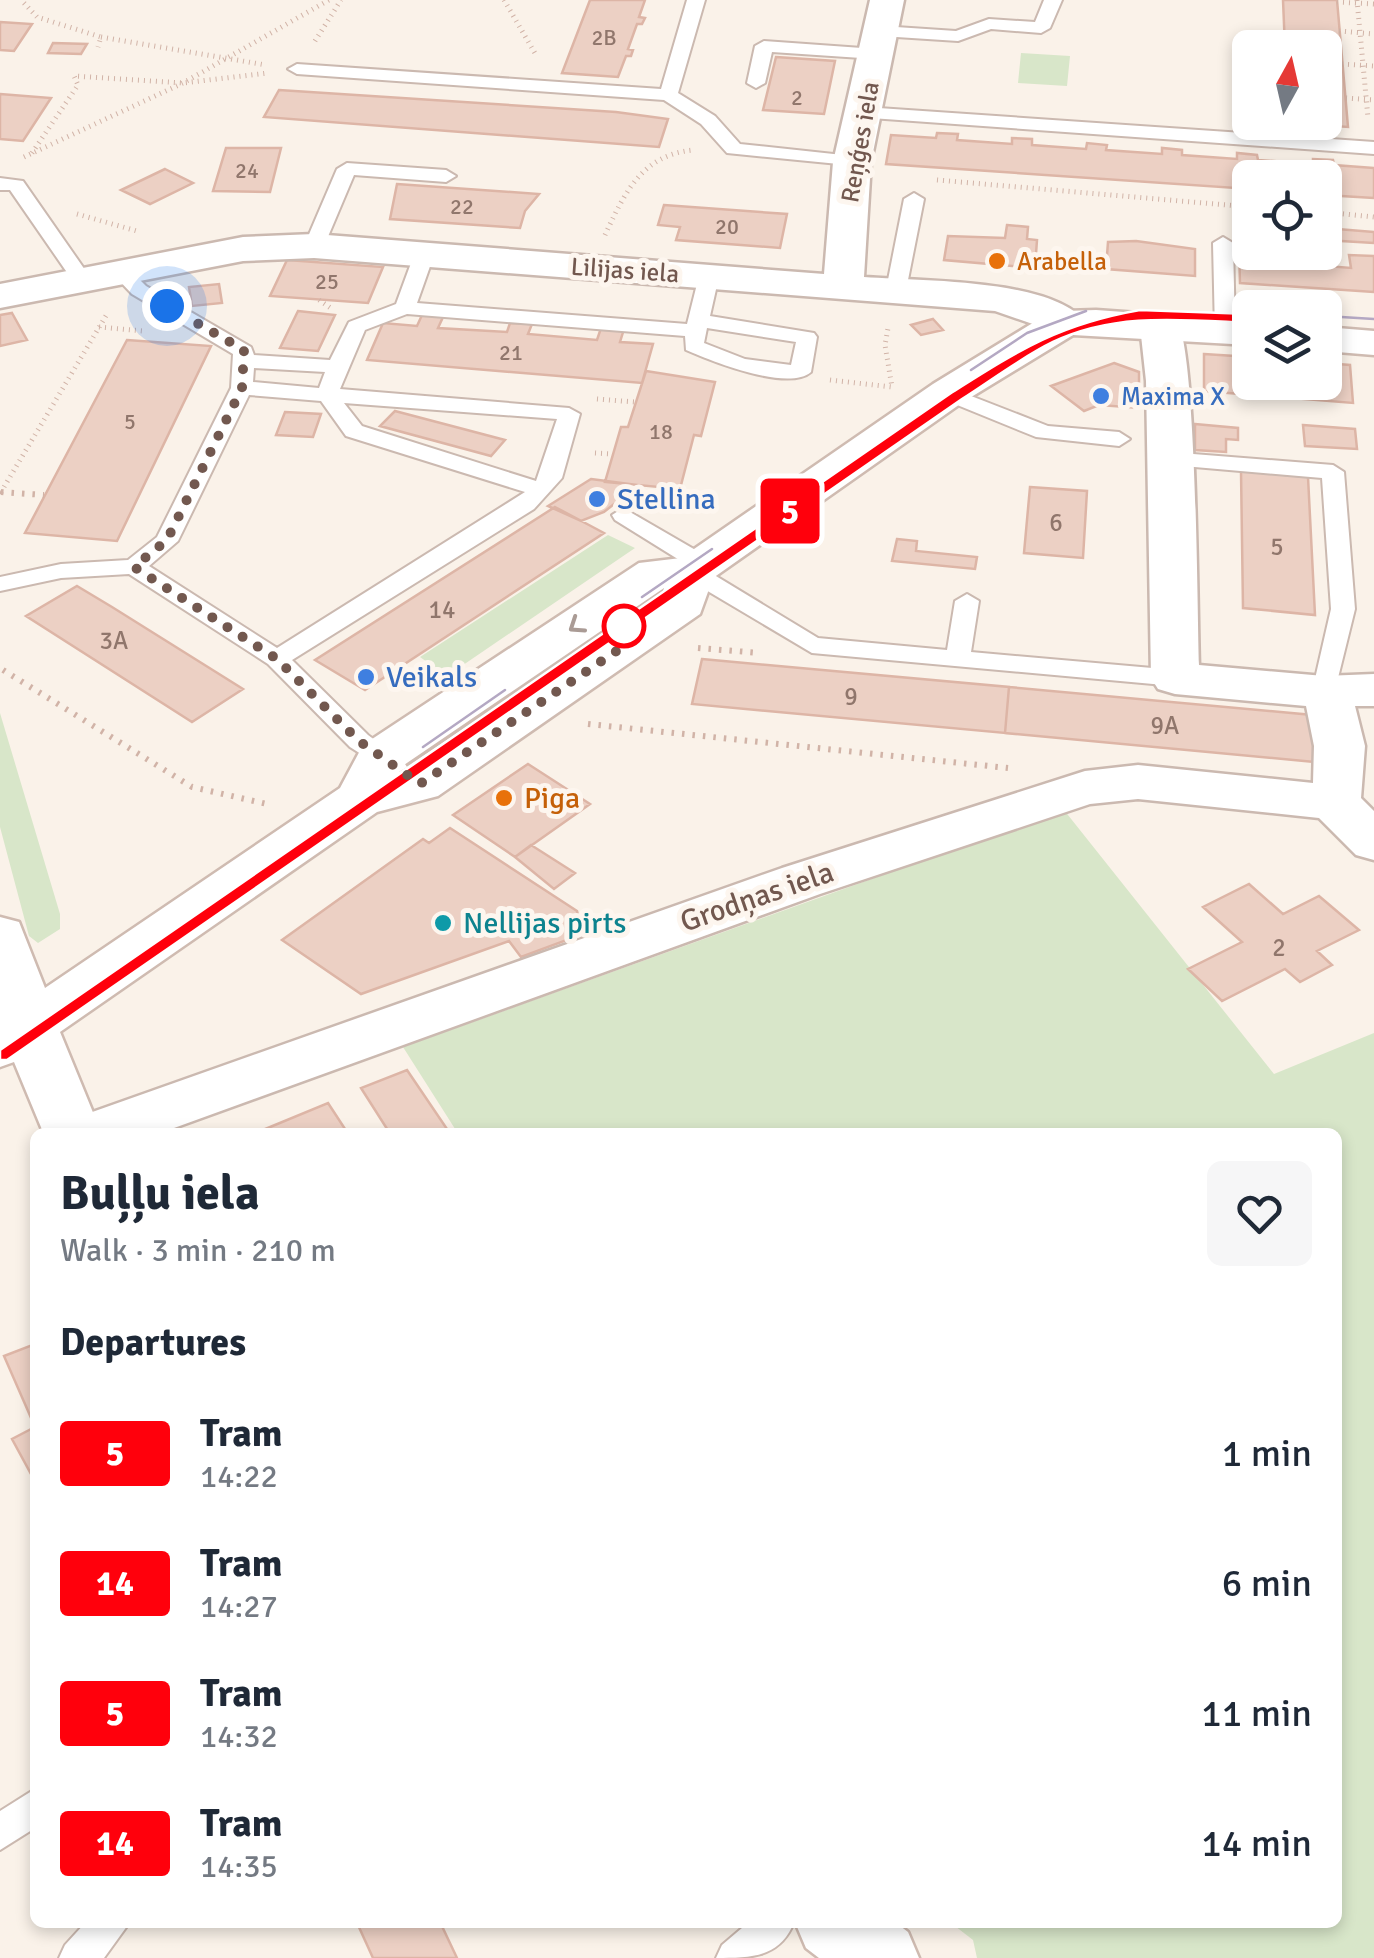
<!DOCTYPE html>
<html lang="en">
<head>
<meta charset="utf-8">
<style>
  body { margin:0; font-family:Signika,sans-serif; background:#f6f6f7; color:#1f2937; height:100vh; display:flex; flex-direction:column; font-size:38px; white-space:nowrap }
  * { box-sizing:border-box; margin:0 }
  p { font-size:32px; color:#747a83 }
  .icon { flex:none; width:55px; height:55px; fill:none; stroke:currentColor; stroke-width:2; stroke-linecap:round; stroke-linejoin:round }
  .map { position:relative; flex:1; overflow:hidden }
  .side { position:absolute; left:30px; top:1128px; width:1312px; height:800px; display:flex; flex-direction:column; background:#fff; border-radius:15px; box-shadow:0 5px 15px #0003 }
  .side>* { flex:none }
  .badge { padding:0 20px; border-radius:8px; font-size:35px; line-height:65px }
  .needle { width:65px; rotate:8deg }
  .controls { position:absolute; left:1232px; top:30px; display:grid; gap:20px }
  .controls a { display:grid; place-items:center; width:110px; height:110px; border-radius:15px; background:#fff; box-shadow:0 5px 15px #0003; font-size:50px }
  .you { position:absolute; width:50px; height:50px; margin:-25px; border:8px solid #fff; border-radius:50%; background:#1a73e8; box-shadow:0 0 0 15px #1a73e833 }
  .map>.badge { position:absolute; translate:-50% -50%; box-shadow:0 0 0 5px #fff }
  h2 { padding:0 30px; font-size:38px; line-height:90px }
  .round { display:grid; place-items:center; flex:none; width:105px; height:105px; border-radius:15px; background:#f6f6f7 }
  .head { display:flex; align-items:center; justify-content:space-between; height:170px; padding:0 30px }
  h1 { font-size:48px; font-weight:700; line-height:75px }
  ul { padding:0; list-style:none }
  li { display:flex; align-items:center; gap:30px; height:130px; padding:0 30px }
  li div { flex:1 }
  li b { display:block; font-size:38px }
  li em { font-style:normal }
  li .badge { min-width:110px; font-weight:700; text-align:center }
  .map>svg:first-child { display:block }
</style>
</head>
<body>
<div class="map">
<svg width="1374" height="1958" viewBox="0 0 1374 1958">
  <rect width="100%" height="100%" fill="#faf2e9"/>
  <!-- green -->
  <path fill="#d8e6c9" d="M1021,53L1070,56L1067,86L1018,83Z
    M608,535L635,548L447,676L420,657Z
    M0,713L60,914V929L38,943L29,936L0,827Z
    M1064,810L1274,1074L1374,1033V1958H977L973,1940L951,1923L1338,1922V1132H457L403,1047Z"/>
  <!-- building -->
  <path fill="#ecd0c4" stroke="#ddb5a6" stroke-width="2.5" d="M590,0H645L639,17L645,18L642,24H637L628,49L633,50L631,56H626L618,77L562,73Z
    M1283,0H1337L1348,127L1290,123L1325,122V48H1285Z
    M0,22L32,24L14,51L0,50Z
    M53,43L87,44L81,54L48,53Z
    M776,57L835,61L824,114L763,110Z
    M279,90L616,112L668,119L659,147L264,117Z
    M0,94L51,98L23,141L0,139Z
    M937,133L958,134L957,140L1012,144V138L1032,139V145L1086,149L1087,143L1107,145L1106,150L1162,154V148L1182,150V155L1237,159V153L1257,155L1258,160L1313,164V159L1333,160L1334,165L1374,168V198L1325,195V178H1250V189L886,164L891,135L936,138Z
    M226,148H281L270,192L213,191Z
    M165,169L193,183L150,204L121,190Z
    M397,184L539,194L525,211L520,228L390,219Z
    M664,205L787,214L780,248L676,240L680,227L658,225Z
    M1007,225L1028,227L1027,239L1037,240L1035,268L944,260L948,236L1005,238Z
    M1325,228L1374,232V243L1325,240Z
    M1136,241L1195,249V276L1106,269L1108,242Z
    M1239,249L1264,252V261L1351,268L1349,255L1374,256V292L1240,283Z
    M287,260L383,267L368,303L270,296Z
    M219,284L222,303L192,306L189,287Z
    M298,311L335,315L318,351L280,348Z
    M12,313L27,340L0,346V315Z
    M422,315L443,317L438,328L507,332L510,323L532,324L528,334L597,340L601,328L624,329L620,342L653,344L642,383L367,360L383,323L417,326Z
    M933,319L943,330L921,335L911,325Z
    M127,340L211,346L117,541L25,533Z
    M1204,354L1250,357V382H1325V363L1350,365L1353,403L1204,391Z
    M1114,363L1139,372V408L1099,405L1084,411L1051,386Z
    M646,371L715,382L701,436L694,435L680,489L605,482L621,427H628Z
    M395,411L505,440L491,456L380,426Z
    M285,412L321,414L313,437L276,435Z
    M1195,424L1238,428V440L1226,439V452L1195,450Z
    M1303,425L1355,429L1357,449L1305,446Z
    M1241,471L1308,477L1315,615L1243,608Z
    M591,479L638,485L604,512L581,521L548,506Z
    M1030,487L1087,491L1083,558L1024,553Z
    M555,507L604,533L365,690L315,660Z
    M897,539L917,541L916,551L977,557L975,569L892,561Z
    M77,586L112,607L243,689L192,722L26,616Z
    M702,659L1009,687L1005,733L692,704Z
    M1009,687L1323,716L1325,763L1005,733Z
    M528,764L590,804L515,857L453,815Z
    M450,828L577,911L583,934L521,957L509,941L361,994L282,940L423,839L429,843Z
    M531,845L575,873L554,889L515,857Z
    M1249,884L1283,914L1319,896L1359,930L1317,951L1332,965L1300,982L1285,969L1222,1001L1188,969L1242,942L1203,907Z
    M407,1070L449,1132H389L361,1088Z
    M328,1103L347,1132H258Z
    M35,1344V1427L4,1356Z
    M35,1427V1473L31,1474L12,1439Z
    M363,1922H440L457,1958H373L358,1925Z"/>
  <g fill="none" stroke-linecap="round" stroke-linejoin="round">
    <defs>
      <path id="lane" d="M687,0H705L678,93L715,116L740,144L852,156L861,162L859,166L727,153L701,124L664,100L297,74L288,69L297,64L661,89Z
        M1044,0H1062L1050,28L1041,33L991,29L958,41L881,36L872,31L881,26L956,31L989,19L1035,22Z
        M764,41L876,49L885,54L876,59L772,52L765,83L756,88L747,83L755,46Z
        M864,107L1374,142V154L857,117L855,113Z
        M347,163L446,170L456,176L446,182L354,175L324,246L307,250L304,246L337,169Z
        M0,178L23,181L92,280L89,284H75L10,190H0Z
        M914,193L924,199L906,290L896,296L886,290L904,199Z
        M1223,237L1233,243L1235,332L1225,338L1215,332L1213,243Z
        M424,249L434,255L417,303L687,324L699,276L716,272L719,276L710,316L814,333L817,337L811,372C788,392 711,361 686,350L685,336L407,314L365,330L340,389L569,408L580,414L562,478L534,509L292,660L368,735L403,761L407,767L394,775L350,747L268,664L129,574L61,578L0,591V577L61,564L128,560L157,537L231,388L233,354L132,294L111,272L114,268H128L146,286L251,347L254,355L330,360L349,322L396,304L414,255ZM707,328L796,342L791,365L745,359L704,343ZM254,368L325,372L319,388L253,382ZM249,395L321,401L346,436L525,492L277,648L149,566L178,541ZM344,403L557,419L536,481L362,426Z
        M948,387L1048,426L1119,432L1130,439L1119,446L1036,437L940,398L937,393Z
        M1168,452L1333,465L1344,472L1355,609L1333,698L1324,700L1312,692L1331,609L1322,478L1160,464V454Z
        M623,508L711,559L715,564L706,570L818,638L947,650L955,601L967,594L979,601L971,652L1175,670L1187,678L1175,686L812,653L684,577L680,572L689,566L615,520L612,515Z
        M35,1789V1828L0,1850V1811Z
        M86,1922H130L104,1958H59L65,1945Z
        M749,1922H790L792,1927C777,1958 749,1958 716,1958L722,1945Z"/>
      <path id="street" d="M870,0H904L871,162L864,277C916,281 1054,278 1086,323L1080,332L1065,335L995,311L314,258L243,261L0,308V284L243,237L314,234L824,274L833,162Z
        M1161,314L1176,317C1197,349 1197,609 1199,665L1324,676L1374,674V706H1355L1365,746L1361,798L1374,811V860L1356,855L1319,818L1138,799L1090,804L820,894L163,1132H73L81,1116L782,868L1085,771L1138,765L1313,783L1314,746L1306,706L1175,694L1158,689L1151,678L1146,381L1140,326L1146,317Z"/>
      <path id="secondary" d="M1096,310L1250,321V345L1073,335L963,402L713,578L700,614L438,796L377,812L60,1032L101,1132H43L14,1062L0,1067V917L19,922L45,988L340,788L363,745L639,563L681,558L933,384L1036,321L1065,311ZM664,588L661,597L399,772L401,767Z
        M1325,327L1374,331V355L1325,351Z
        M795,1922H895L908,1932L919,1958H819L806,1948Z"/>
    </defs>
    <!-- lane casing -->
    <use href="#lane" stroke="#cbb9b0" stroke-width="4"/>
    <!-- street casing -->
    <use href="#street" stroke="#cbb9b0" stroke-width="5"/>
    <!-- secondary casing -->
    <use href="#secondary" stroke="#cfbbb1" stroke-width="5"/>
    <!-- path-far1 -->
    <path stroke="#d1b3a7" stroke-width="5" stroke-dasharray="1 5" stroke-linecap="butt" d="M504,0L536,55
      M1357,0L1368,118
      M1337,2L1374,4
      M24,3L37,17L101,37L98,47
      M1339,31L1374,34
      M101,37L266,65
      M315,41L341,0
      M1342,64L1374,66
      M1346,98L1374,100
      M32,153L78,85L74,76L183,83L268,73
      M24,157L183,83L329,0
      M937,180L1250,207
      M1325,212L1374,217
      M77,214L137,231
      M605,235C625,192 642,155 693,150
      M319,300L332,309
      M99,327L143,331
      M830,380L892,387L885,345L888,328
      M597,399L635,402
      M595,453L613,454
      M1,492H7
      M1,492L107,314"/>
    <!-- path -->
    <path stroke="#d1b3a7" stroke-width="6" stroke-dasharray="2.5 8" stroke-linecap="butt" d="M1,492L44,495
      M0,494L2,490
      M698,648L760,653
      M3,670L192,787L267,804
      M588,724L1008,768"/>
    <!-- lane -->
    <use href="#lane" fill="#fff" fill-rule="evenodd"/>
    <!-- street -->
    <use href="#street" fill="#fff" fill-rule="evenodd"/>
    <!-- secondary -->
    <use href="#secondary" fill="#fff" fill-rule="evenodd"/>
    <!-- tram -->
    <path stroke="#b4a8c3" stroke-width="2.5" d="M1325,316L1374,319
      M971,370L1027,333L1086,311
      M642,597L712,549
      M423,747L505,690
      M0,1055L1026,351C1097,310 1170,312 1250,318"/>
  </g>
  <!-- one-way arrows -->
  <defs><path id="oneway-chevron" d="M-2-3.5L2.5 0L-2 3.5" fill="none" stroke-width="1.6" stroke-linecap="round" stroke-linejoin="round" transform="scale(2.5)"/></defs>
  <use stroke="#aa9b95" href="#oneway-chevron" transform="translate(576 626) rotate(146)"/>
  <!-- line -->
  <path fill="#ff000c" stroke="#fff" stroke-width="2.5" d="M1140,310L1250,314L1257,318L1250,323C1183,320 1116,312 1053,342C1022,357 992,380 962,399L7,1060H0V1050L951,393C1019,350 1059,324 1140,310Z"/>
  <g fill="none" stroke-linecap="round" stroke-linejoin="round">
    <!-- walk -->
    <path stroke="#72584f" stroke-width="10" stroke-dasharray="0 18" d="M167,306L244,350L242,388L167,540L134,567L277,659L359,741L420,784L618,650L624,626"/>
  </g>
  <!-- markers -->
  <g fill="#e8710a" stroke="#fdf6ef" stroke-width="4">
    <circle cx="997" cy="261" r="10"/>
    <circle cx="504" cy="798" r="10"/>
  </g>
  <g fill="#3f7fe0" stroke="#fdf6ef" stroke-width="4">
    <circle cx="1101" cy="396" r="10"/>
    <circle cx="597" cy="499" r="10"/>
    <circle cx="366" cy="677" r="10"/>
  </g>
  <circle fill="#fff" stroke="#ff000c" stroke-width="5" cx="624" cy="626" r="20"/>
  <circle fill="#0f9aa8" stroke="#fdf6ef" stroke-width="4" cx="443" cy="923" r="10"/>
  <g text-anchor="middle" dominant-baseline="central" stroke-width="10" stroke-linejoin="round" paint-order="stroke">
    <!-- far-number labels -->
    <g font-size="22" fill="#90766c">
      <text x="604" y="37">2B</text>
      <text x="797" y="97">2</text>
      <text x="247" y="170">24</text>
      <text x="462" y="206">22</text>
      <text x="727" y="226">20</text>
      <text x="327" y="281">25</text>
      <text x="511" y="352">21</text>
      <text x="130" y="421">5</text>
      <text x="661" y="431">18</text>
    </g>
    <!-- far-street labels -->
    <g font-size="25" fill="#72584f" stroke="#fdf6ef">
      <text transform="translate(860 142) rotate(-80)">Reņģes iela</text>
      <text transform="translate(625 270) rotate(4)">Lilijas iela</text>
    </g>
    <!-- far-food labels -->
    <g font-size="25" fill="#c56008" stroke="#fdf6ef" text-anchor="start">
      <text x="1017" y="261">Arabella</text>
    </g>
    <!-- far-shop labels -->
    <g font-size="25" fill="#366cbe" stroke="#fdf6ef" text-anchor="start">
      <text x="1121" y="396">Maxima X</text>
    </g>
    <!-- number labels -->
    <g font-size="25" fill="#90766c">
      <text x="1056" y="522">6</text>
      <text x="1277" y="546">5</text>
      <text x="442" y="609">14</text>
      <text x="114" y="640">3A</text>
      <text x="851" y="696">9</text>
      <text x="1165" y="725">9A</text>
      <text x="1279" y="947">2</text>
    </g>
    <!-- shop labels -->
    <g font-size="30" fill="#366cbe" stroke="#fdf6ef" text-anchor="start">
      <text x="617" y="499">Stellina</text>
      <text x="386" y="677">Veikals</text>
    </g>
    <!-- food labels -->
    <g font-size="30" fill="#c56008" stroke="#fdf6ef" text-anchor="start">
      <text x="524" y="798">Piga</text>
    </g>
    <!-- street labels -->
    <g font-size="30" fill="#72584f" stroke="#fdf6ef">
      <text transform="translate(757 897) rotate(-19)">Grodņas iela</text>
    </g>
    <!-- culture labels -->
    <g font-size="30" fill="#0d838f" stroke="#fdf6ef" text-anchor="start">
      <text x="463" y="923">Nellijas pirts</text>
    </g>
  </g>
</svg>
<div class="controls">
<a><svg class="needle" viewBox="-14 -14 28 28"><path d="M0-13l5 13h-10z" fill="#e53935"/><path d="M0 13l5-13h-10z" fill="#747a83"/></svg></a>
<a><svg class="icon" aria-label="locate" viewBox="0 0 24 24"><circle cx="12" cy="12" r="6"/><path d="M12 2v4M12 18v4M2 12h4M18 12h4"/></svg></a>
<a><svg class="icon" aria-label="layers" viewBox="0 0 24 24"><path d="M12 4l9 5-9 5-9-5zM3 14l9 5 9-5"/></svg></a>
</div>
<div class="you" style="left:167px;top:306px"></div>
<b class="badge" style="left:790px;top:511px;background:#ff000c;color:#fff">5</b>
<section class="side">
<div class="head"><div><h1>Buļļu iela</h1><p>Walk · 3 min · 210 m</p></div><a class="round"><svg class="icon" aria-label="heart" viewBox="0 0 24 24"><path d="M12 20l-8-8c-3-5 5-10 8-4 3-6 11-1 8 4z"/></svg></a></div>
<h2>Departures</h2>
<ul>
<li><span class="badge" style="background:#ff000c;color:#fff">5</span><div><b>Tram</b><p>14:22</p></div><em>1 min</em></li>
<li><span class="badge" style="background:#ff000c;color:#fff">14</span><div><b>Tram</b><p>14:27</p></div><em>6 min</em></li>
<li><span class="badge" style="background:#ff000c;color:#fff">5</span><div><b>Tram</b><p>14:32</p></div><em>11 min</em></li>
<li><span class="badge" style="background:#ff000c;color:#fff">14</span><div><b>Tram</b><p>14:35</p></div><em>14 min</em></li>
</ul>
</section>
</div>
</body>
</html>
